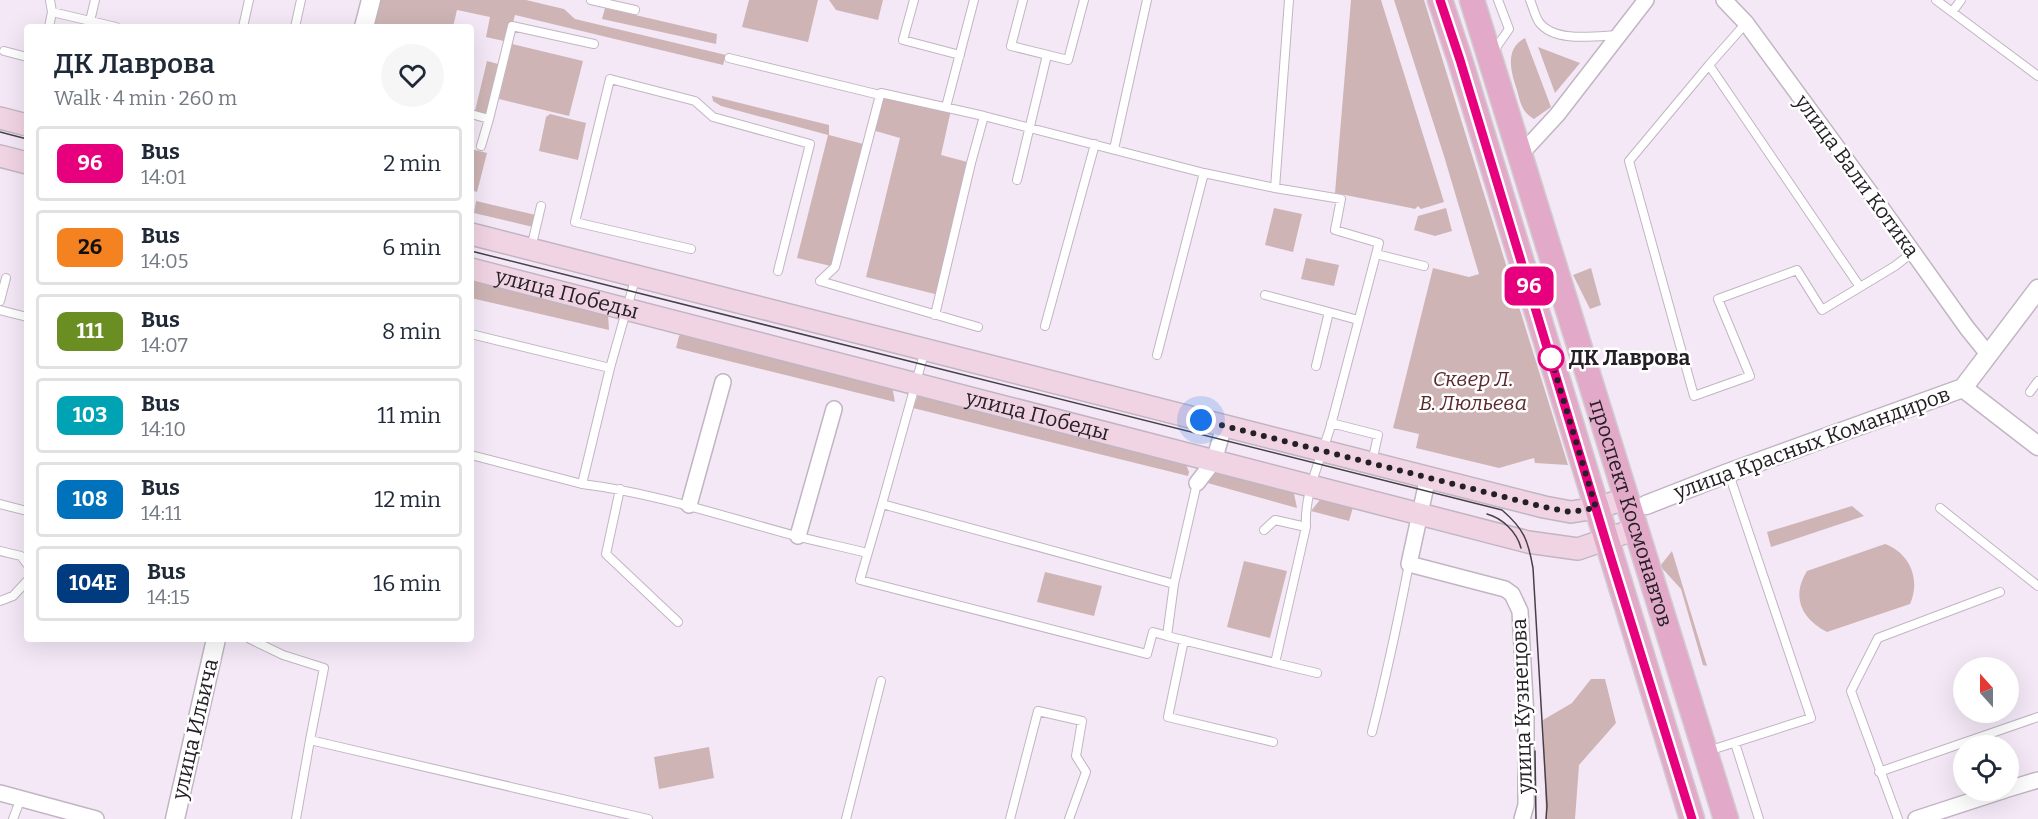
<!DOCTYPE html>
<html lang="en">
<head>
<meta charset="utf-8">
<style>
  body { margin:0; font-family:Bitter,serif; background:#f6f6f7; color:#1f2937; height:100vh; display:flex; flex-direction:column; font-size:22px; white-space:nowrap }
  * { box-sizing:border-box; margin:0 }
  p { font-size:20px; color:#747a83 }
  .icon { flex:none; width:33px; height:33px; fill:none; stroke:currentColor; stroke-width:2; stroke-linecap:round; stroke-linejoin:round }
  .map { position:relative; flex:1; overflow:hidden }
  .side { position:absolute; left:24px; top:24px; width:450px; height:618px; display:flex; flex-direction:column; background:#fff; border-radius:6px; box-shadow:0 6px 24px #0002 }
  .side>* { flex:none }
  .badge { padding:0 12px; border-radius:9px; font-size:21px; line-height:39px }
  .needle { width:39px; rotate:339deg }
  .buttons { position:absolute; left:1953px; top:657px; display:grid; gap:12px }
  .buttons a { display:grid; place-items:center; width:66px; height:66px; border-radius:50%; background:#fff; box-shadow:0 6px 24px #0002; font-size:30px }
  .you { position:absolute; width:30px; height:30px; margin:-15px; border:4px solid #fff; border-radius:50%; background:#1a73e8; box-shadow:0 0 0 9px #1a73e833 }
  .map>.badge { position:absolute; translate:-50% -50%; box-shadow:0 0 0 3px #fff }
  .round { display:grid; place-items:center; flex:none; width:63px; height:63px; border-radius:32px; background:#f6f6f7 }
  .summary { display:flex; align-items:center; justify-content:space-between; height:102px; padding:0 30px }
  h1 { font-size:28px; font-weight:600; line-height:45px }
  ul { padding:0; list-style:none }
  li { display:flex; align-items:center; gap:18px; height:75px; margin:0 12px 9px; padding:0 18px; border:3px solid #e0e1e3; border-radius:6px }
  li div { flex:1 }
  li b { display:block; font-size:22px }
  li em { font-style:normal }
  li .badge { min-width:66px; font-weight:700; text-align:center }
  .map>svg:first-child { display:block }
</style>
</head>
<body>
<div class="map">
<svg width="2038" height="819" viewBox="0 0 2038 819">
  <rect width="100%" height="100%" fill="#f4e8f6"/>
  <!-- green -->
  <path fill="#ceb4b5" d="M380,0H526L564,9L575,19L726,55L723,65L515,15L508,42L486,37L490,17L457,10L453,27H374Z
    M749,0H818L808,42L742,27Z
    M829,0H883L878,20L836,10Z
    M1351,0H1381L1444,202L1421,209L1418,206L1415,209L1411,208L1335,193Z
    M1394,0H1424L1568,465L1535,463L1534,458L1499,468L1416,448L1419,434L1393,428L1433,268L1469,277L1479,274L1444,156Z
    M605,8L717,34L716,44L602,19Z
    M1525,38L1551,107L1534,119C1522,113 1520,101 1517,90C1511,72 1504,49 1525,38Z
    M512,44L583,61L569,116L499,99Z
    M1538,47L1580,63L1555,93Z
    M487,61L502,65L489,119L474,115Z
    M881,93L951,110L941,155L971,163L939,295L866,277L900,138L872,130Z
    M712,96L829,125V135L867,145L835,267L797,258L828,135L721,106L713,101Z
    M550,114L586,123L578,160L539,151L546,117Z
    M471,149L487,153L477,192L471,190Z
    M476,201L536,215L533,227L474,213Z
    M1274,208L1302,214L1293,252L1265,245Z
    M1446,208L1452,231L1435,236L1414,230L1418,216Z
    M1306,258L1339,265L1334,286L1301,279Z
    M1591,268L1601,305L1590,309L1573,275Z
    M471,280L608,314L609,330L471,298Z
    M682,333L892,386L895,402L676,348L679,336Z
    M919,393L1184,459L1189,472L1188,476L913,408Z
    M1213,468L1293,489L1297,508L1204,482Z
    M1323,496L1354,504L1349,521L1311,511Z
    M1852,506L1864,516L1771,547L1767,532Z
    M1885,544C1910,553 1921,580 1910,604L1827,632C1801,618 1791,597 1807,571Z
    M1672,551L1707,666L1703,665L1681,589L1660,566Z
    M1244,561L1287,571L1270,638L1227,627Z
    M1045,572L1102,586L1094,616L1037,602Z
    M1591,679H1605L1616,723L1579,765L1575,819H1546L1543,720L1572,703Z
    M709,747L714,778L659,789L654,757Z"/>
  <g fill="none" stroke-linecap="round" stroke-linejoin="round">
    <defs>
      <path id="service" d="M50,0L52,12
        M591,0L635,10
        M914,0L903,40L960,55
        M1023,0L1011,46L1068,60L1084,0
        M1530,0C1533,7 1535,16 1539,22C1554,43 1596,36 1618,35
        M1936,0L2038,76
        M1952,12L1961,0
        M90,21L95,0
        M1746,23L1709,65L1860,287
        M49,27L52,12L116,27
        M243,27L249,0
        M295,27L301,0
        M4,51L27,57
        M1493,52L1509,29L1498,0
        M729,58L880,95L881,93L984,116L1204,173L1275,188L1341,199L1335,230L1379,243C1363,304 1347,365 1331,425C1321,459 1304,492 1306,527L1275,663L1317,673
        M1709,65L1629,161L1694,396L1750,376L1718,299L1797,270L1822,310L1895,266L1913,252
        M946,107L974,0
        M471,114L489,119L512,26L594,44
        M481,146L489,119
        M1114,149L1147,0
        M1017,180L1047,55
        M1275,188L1289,0
        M531,248L541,206
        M691,249L575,222L610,79L695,101L713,117L810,144L778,271
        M1376,254L1424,266
        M636,276L610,368L582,484C655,493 725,517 796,536C819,542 844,547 867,553
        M820,281L835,267L880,95
        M820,281L978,327
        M1265,295L1329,312
        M0,301L6,278
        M0,310L27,317
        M935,315L971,163L984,116
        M1045,326L1095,144
        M471,334L610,368
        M925,350L882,504L1174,584L1167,636L1275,663
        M1157,355L1204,173
        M1316,366L1329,312L1358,320
        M2030,392L2038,381
        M1331,423L1378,435L1372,462
        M471,455L582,484
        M620,489L606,554L678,622
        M0,504L27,511
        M882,504L860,580L1147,654L1153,632L1167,636
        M1940,508L2038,586
        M1264,530L1275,520L1306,527
        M0,551L21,556L27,564
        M1174,584L1197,483
        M0,601L13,596L27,581
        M250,639L283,655L324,668L310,740
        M1184,640L1168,717L1273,742
        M1372,732C1386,677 1398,621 1409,564
        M1735,743L1759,819
        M1708,751L1811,718L1729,474
        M1879,772L2038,717
        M13,819L21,798
        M296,819L310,740L648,819
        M846,819L881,681
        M1010,819L1038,711L1082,721L1076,756L1086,772L1069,819
        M1898,819L1851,691L1878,638L2000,592"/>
      <path id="minor" d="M1724,0L1746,23L1880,206L1967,328L1988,354
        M1521,154L1557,115L1646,0
        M1428,477L1409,564L1505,589L1512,594L1520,611L1526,718V805L1522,819
        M1197,483L1214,461L1224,426
        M689,505L723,382
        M798,536L834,409
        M2008,789L2038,780
        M0,793L96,819
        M1916,819L2005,790"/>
      <path id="tertiary" d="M364,27L371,0
        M1963,388L2038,446
        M1646,505L1728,473L1963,388L2038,289
        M175,819L216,639"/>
      <g id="secondary">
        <path d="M0,118L27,125"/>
        <path d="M0,156L27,163"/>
        <path d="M471,234L1544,507L1571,512L1596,508L1626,499"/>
        <path id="s1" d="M471,269L1528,542L1578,549L1636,529"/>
      </g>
      <g id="primary">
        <path d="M1440,0L1460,60L1692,819"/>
        <path id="s2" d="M1472,0L1726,819"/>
      </g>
    </defs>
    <!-- service casing -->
    <use href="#service" stroke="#c1b5c3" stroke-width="10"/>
    <!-- minor casing -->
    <use href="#minor" stroke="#c1b5c3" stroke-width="18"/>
    <!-- tertiary casing -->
    <use href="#tertiary" stroke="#c1b5c3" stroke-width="21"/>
    <!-- secondary casing -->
    <use href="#secondary" stroke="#c1b5c3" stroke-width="24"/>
    <!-- primary casing -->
    <use href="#primary" stroke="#cfcecf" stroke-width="27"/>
    <!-- service -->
    <use href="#service" stroke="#fff" stroke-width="8"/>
    <!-- minor -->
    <use href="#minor" stroke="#fff" stroke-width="15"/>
    <!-- tertiary -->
    <use href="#tertiary" stroke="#fff" stroke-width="18"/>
    <!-- secondary -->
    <use href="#secondary" stroke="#f1d4e3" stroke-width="21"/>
    <!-- primary -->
    <use href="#primary" stroke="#e2a9c8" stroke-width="24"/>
    <!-- tram -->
    <path stroke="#464047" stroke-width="1.5" d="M0,132L27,139
      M471,251L1502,510C1524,529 1528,540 1533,568L1547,806L1546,819
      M1487,514C1502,518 1517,532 1521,548
      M1535,751L1536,819"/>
  </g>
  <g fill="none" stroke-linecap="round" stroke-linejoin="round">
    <defs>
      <path id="line" d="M1440,0L1460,60L1610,555L1692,819"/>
    </defs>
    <!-- line casing -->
    <use href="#line" stroke="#fff" stroke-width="14"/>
    <!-- line -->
    <use href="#line" stroke="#e6007e" stroke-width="9"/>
    <!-- walk -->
    <path stroke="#242025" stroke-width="6" stroke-dasharray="0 10.8" d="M1201,420L1544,507L1570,512L1596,508L1548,349L1551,358"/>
  </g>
  <!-- markers -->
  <circle fill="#fff" stroke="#e6007e" stroke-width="3" cx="1551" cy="358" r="12"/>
  <g text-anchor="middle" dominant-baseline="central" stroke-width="5" stroke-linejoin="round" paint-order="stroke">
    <!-- street labels -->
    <g font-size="21" fill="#242025" stroke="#fff">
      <text transform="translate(1857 176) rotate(54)">улица Вали Котика</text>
      <text stroke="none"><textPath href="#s1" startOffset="99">улица Победы</textPath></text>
      <text stroke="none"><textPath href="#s1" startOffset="585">улица Победы</textPath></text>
      <text transform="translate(1812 443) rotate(-20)">улица Красных Командиров</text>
      <text stroke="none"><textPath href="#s2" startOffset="537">проспект Космонавтов</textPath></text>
      <text transform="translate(1522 706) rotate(-92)">улица Кузнецова</text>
      <text transform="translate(195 729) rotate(-77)">улица Ильича</text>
    </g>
    <!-- stop labels -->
    <g font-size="21" font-weight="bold" fill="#242025" stroke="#fff" text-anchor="start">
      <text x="1569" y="358">ДК Лаврова</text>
    </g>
    <!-- park labels -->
    <g font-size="21" font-style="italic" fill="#5b292e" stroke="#fff">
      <text x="1473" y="379">Сквер Л.<tspan x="1473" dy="24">В. Люльева</tspan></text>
    </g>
  </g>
</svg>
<div class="buttons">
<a><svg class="needle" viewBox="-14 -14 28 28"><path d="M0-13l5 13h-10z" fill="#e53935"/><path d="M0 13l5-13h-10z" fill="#747a83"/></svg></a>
<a><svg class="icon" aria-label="locate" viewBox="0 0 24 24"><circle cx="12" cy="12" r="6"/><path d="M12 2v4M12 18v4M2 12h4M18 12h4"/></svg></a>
</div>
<div class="you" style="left:1201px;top:420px"></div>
<b class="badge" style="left:1529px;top:286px;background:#e6007e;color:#fff">96</b>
<section class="side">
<div class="summary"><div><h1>ДК Лаврова</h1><p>Walk · 4 min · 260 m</p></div><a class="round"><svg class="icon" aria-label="heart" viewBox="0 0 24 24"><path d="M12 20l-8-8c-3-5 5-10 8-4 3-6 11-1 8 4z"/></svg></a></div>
<ul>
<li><span class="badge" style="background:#e6007e;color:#fff">96</span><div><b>Bus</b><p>14:01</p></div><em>2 min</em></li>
<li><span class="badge" style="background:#f58220;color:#111">26</span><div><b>Bus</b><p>14:05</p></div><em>6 min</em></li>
<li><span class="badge" style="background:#6b8e23;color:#fff">111</span><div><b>Bus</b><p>14:07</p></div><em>8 min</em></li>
<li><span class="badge" style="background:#00a3b4;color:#fff">103</span><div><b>Bus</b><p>14:10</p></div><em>11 min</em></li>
<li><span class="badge" style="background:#0072bc;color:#fff">108</span><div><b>Bus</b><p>14:11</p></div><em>12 min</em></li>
<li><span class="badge" style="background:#003b80;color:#fff">104Е</span><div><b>Bus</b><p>14:15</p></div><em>16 min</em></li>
</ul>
</section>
</div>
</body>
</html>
